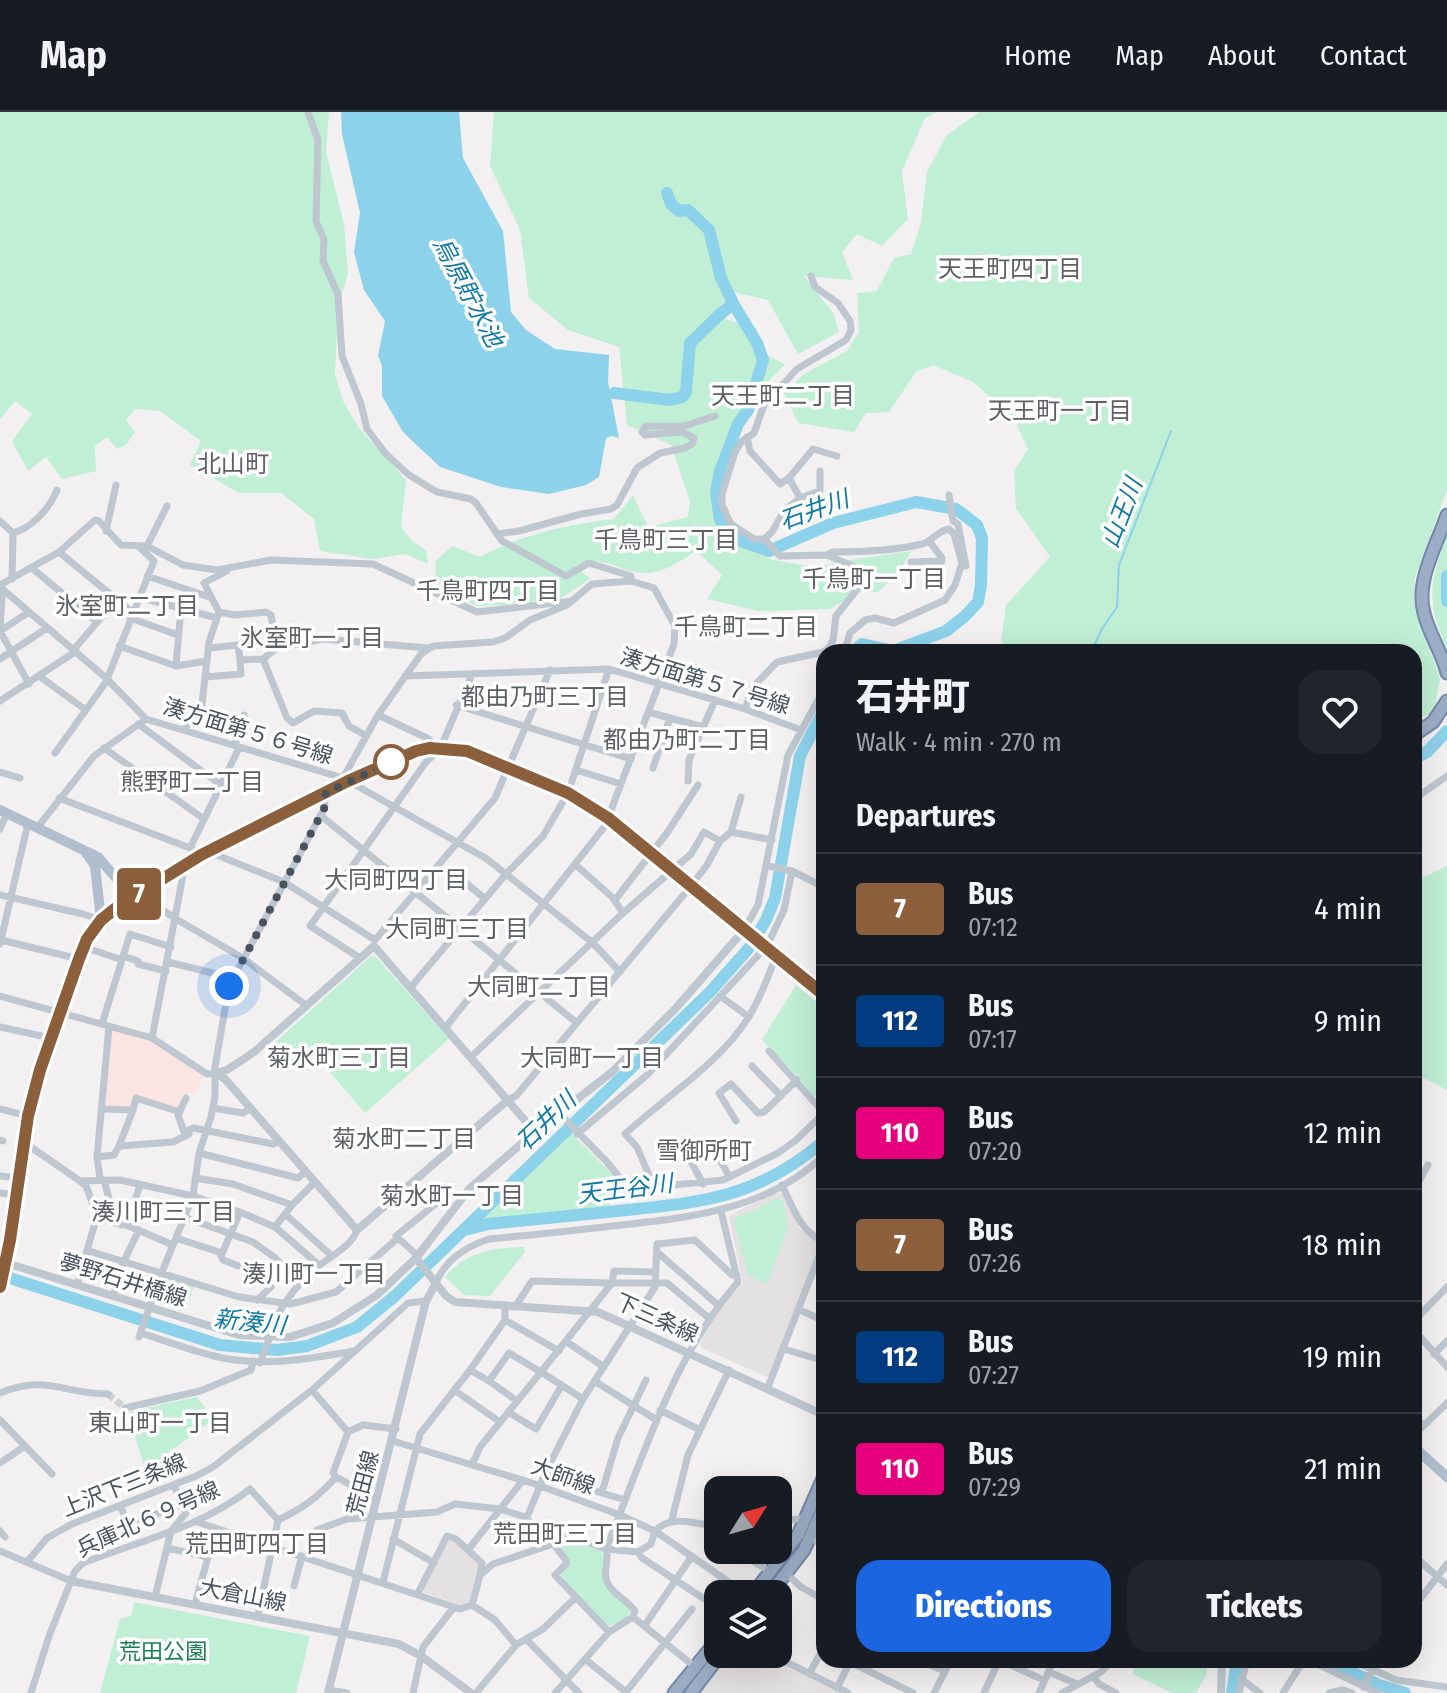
<!DOCTYPE html>
<html lang="en">
<head>
<meta charset="utf-8">
<style>
  body { margin:0; font-family:"Fira Sans Condensed","Noto Sans JP",sans-serif; background:#20242c; color:#f1f3f6; height:100vh; display:flex; flex-direction:column; font-size:30px; white-space:nowrap }
  * { box-sizing:border-box; margin:0 }
  p { font-size:26px; color:#9ea1a6 }
  .icon { flex:none; width:44px; height:44px; fill:none; stroke:currentColor; stroke-width:2; stroke-linecap:round; stroke-linejoin:round }
  .map { position:relative; flex:1; overflow:hidden }
  .side { position:absolute; left:816px; top:532px; width:606px; height:1024px; display:flex; flex-direction:column; background:#171b24; border-radius:24px; box-shadow:0 8px 32px #0002 }
  .side>* { flex:none }
  .badge { padding:0 16px; border-radius:6px; font-size:28px; line-height:52px }
  .needle { width:52px; rotate:53deg }
  .tools { position:absolute; left:704px; top:1364px; display:grid; gap:16px }
  .tools a { display:grid; place-items:center; width:88px; height:88px; border-radius:16px; background:#171b24; box-shadow:0 8px 32px #0002; font-size:40px }
  .you { position:absolute; width:40px; height:40px; margin:-20px; border:6px solid #fff; border-radius:50%; background:#1a73e8; box-shadow:0 0 0 12px #1a73e833 }
  .map>.badge { position:absolute; translate:-50% -50%; box-shadow:0 0 0 4px #fff }
  h2 { padding:0 40px; font-size:30px; line-height:72px }
  .round { display:grid; place-items:center; flex:none; width:84px; height:84px; border-radius:24px; background:#20242c }
  .headline { display:flex; align-items:center; justify-content:space-between; height:136px; padding:0 40px }
  h1 { font-size:38px; font-weight:800; line-height:60px }
  .cta { display:flex; gap:16px; margin-top:auto; padding:16px 40px }
  .cta a { flex:1; height:92px; border-radius:24px; background:#1b65e1; color:#fff; font-size:32px; font-weight:800; line-height:92px; text-align:center }
  .cta a+a { background:#20242c; color:#f1f3f6 }
  ul { padding:0; list-style:none }
  li { display:flex; align-items:center; gap:24px; height:112px; padding:0 40px; border-top:2px solid #363941 }
  li div { flex:1 }
  li b { display:block; font-size:30px }
  li em { font-style:normal }
  li .badge { min-width:88px; font-weight:700; text-align:center }
  header { display:flex; align-items:center; gap:48px; box-sizing:border-box; height:112px; padding:0 40px; background:#171b24; border-bottom:2px solid #363941 }
  header strong { font-size:38px }
  nav { display:flex; gap:44px; margin-inline-start:auto; font-size:28px }
  .map>svg:first-child { display:block }
</style>
</head>
<body>
<header>
<strong>Map</strong>
<nav><a>Home</a><a>Map</a><a>About</a><a>Contact</a></nav>
</header>
<div class="map">
<svg width="1447" height="1581" viewBox="0 0 1447 1581">
  <rect width="100%" height="100%" fill="#f2f0f0"/>
  <!-- education -->
  <path fill="#e3e1e2" d="M777,1080L783,1082L800,1117L818,1132L819,1135L770,1263L766,1265L702,1236L700,1231L720,1195L743,1171L729,1106L732,1102Z
    M448,1428L453,1429L480,1452L469,1492L459,1493L424,1480L423,1477Z
    M730,1542H761L839,1581H699Z"/>
  <!-- medical -->
  <path fill="#fbe5e2" d="M112,917L150,928L204,964L195,983L188,980L179,998L134,984L131,996L104,995Z"/>
  <!-- green -->
  <path fill="#c0efd5" d="M0,0H329L326,40L344,112L348,161L338,196L335,262L343,289L359,316L406,368L401,415L412,429L426,438L428,452L405,442L373,447L320,439L314,407L281,381H239L190,353L201,329L160,299L135,297L126,308L135,320L126,333L117,337L107,325L95,334L96,359L62,367L46,345L28,359L12,329L32,302L15,289L0,307Z
    M494,0H937L925,6L902,59L908,107L882,134L857,122L842,140L853,168L804,164L834,202L839,220L798,242L768,188L733,180L725,207L756,216L767,243L785,252L749,290L723,334L716,379L720,408L740,432L773,448L816,455L849,448L911,439L900,459L878,480H859L830,497L759,499L707,487L722,463L696,439C680,449 663,462 643,461C615,460 608,441 575,454L590,467L561,486L506,493L477,494L436,477L435,450L452,434L480,445C523,422 565,413 614,407L633,383L648,415L688,405L690,390L671,333L627,313L619,235L568,218L529,186L520,118L490,54Z
    M979,0H1447V378L1415,465L1414,491L1440,567L1434,599L1414,610V540H1016L1001,530L1006,493L1050,445L1016,396L1014,359L1028,337L1013,305L973,270L933,253L916,260L889,300L866,301L854,320L798,311L784,281L804,262L847,239L859,220L857,181L877,179L894,146L911,142L921,111L927,60L946,24Z
    M1447,421V536C1424,487 1431,470 1447,421Z
    M1447,754V978L1414,961V760L1424,765Z
    M371,844L376,845L449,927L365,1001L308,935L283,956L268,937Z
    M796,873L824,896V977L814,985L797,964L762,928Z
    M571,1021L613,1063L606,1069L611,1096L479,1112Z
    M778,1086L782,1088L787,1105L785,1111L789,1114L767,1172L748,1163L734,1109L737,1104L749,1101Z
    M524,1135L525,1140L490,1184L464,1183L445,1165C467,1139 491,1136 524,1135Z
    M164,1165L194,1173L185,1199L160,1191L157,1186Z
    M197,1285L214,1307L160,1347L144,1353L127,1300Z
    M571,1428L601,1439L604,1445C595,1479 616,1476 631,1499L624,1508L608,1514L591,1499L560,1462L568,1453L557,1434Z
    M134,1490L310,1524L296,1581H100L120,1507L131,1504Z
    M1139,1548H1206L1207,1562L1196,1581H1172L1132,1562Z"/>
  <!-- water -->
  <path fill="#8dd2eb" d="M341,0H459L463,46L503,119L511,200L526,218L555,237L609,243L608,270L619,326L612,324L606,326L599,365L586,373L549,382L501,375L440,355L403,320L382,284V254L378,244L385,209L364,178L354,140L360,101L342,22Z"/>
  <g fill="none" stroke-linecap="round" stroke-linejoin="round">
    <!-- stream -->
    <path stroke="#8dd2eb" stroke-width="2" d="M1091,540L1102,517L1117,495L1119,453L1171,319"/>
    <!-- river -->
    <path stroke="#8dd2eb" stroke-width="12" d="M667,81L671,92L679,99L688,98L709,118L721,166L734,193L757,231L763,248L748,298L738,312L720,359L716,380L720,408L741,429L769,439L833,411L916,390L956,397L977,413L982,426L981,473L978,490L965,504L946,519L893,539L862,532L853,540
      M614,281L670,288L682,285L686,280L690,231C701,222 723,196 734,193
      M1447,464V489
      M1414,647L1427,640L1447,619
      M465,1118L488,1112C531,1108 574,1103 618,1099C703,1090 755,1087 824,1029
      M0,1163L220,1233L277,1238L307,1234L357,1215L395,1184L710,880L749,836L766,808L775,786L800,644L824,598
      M1326,1548L1379,1573L1405,1581
      M1232,1581L1237,1548"/>
    <!-- minor-tunnel -->
    <path stroke="#d0d0d3" stroke-width="7" stroke-dasharray="7 3.5" stroke-linecap="butt" d="M108,1282L125,1296"/>
    <defs>
      <path id="trunk" d="M1447,403C1437,432 1415,470 1424,501C1429,522 1442,540 1447,561
        M1414,623L1433,610L1447,589
        M753,1482L798,1423L824,1364
        M770,1482L804,1438L824,1394
        M674,1581L718,1527
        M691,1581L721,1542"/>
    </defs>
    <!-- trunk casing -->
    <use href="#trunk" stroke="#748aaa" stroke-width="15"/>
    <!-- minor -->
    <path stroke="#bec6cf" stroke-width="7" d="M308,0L318,28L316,109L324,128L323,149L338,182L342,244L361,292L367,317L386,342L409,363L437,380L471,387L476,391L502,429L566,464L589,451L631,464V469L592,472L567,493L530,508L505,526L493,530L433,534L421,542L378,603L343,666
      M747,325L750,339L780,372L789,366
      M949,383L953,409L958,412L966,454
      M800,386L820,379V359
      M0,409L13,421
      M106,419L116,373
      M13,421C32,416 50,396 57,378
      M497,422L519,419L581,402L611,397L617,393L637,356L660,341L685,336L692,332L694,326L682,320L645,323L642,320L646,314H684L715,304
      M764,427L780,444L827,443L833,440C863,440 893,439 922,432C933,429 938,418 949,417L954,422L962,451L955,473L945,488L894,511L875,506L865,508L850,521L844,540
      M764,427H754L731,412L722,393V382L735,340L741,330L754,321L764,293L797,257L846,228L851,218L850,209L838,191L815,175L811,164
      M764,427L772,420L784,399L800,386L789,366L813,337L837,344
      M929,429L942,446L930,476
      M147,434L167,394
      M59,440L132,500
      M911,450L942,449
      M33,457L97,510
      M147,464L212,486
      M12,467L13,421
      M0,473L59,440L95,408L99,409L121,433L147,434L183,453L217,458L271,448L373,452L477,500L572,489
      M0,475L106,566L146,607L343,666L487,747L593,831L620,860
      M0,478L2,484L0,519L29,572
      M139,485L217,506
      M219,500L235,503L266,500L271,503L277,536
      M130,506L178,523
      M0,519L29,500
      M119,534L176,554L207,549
      M209,536L238,533L240,548L263,547L277,536L323,527L428,536
      M0,547L47,516
      M263,547L287,606L293,611L314,599L342,601L349,614L365,623
      M176,554L181,496
      M39,564L86,598
      M405,564L609,557L745,597L801,618
      M205,565L241,562L240,548
      M0,589L75,540L76,535L116,488
      M456,593L631,647
      M745,597L753,575L777,550L823,540L829,536L833,528L836,504L859,475L862,465L857,456L827,443
      M648,600L703,615
      M378,603L427,626L439,636
      M138,612L221,673
      M184,618L202,592L209,530L219,500L204,471L227,459
      M235,634L244,603
      M104,636L204,707
      M55,641L106,570L154,449L139,435
      M653,656L670,606
      M576,658L621,672
      M0,660L20,666
      M688,669L689,648L715,588
      M59,686L190,736L201,743
      M1414,687L1447,664
      M320,703L577,911
      M37,716L94,644L146,607
      M0,717L7,701
      M731,720L772,728
      M190,736L239,636
      M209,740L284,770L375,828
      M576,753L612,785L623,801
      M768,754L792,759L824,775
      M465,770L485,787
      M139,782L176,807L243,846L307,894
      M0,783L83,802L101,808
      M615,788L667,721L698,673
      M744,818L758,793L788,643L824,577
      M1,828L79,847
      M375,828L495,686L550,558
      M0,832L28,711
      M84,835L122,848
      M123,844L138,849V852L166,859
      M360,846L310,814L426,650L440,637L472,562
      M168,850L233,866
      M411,875L506,762L543,724L568,681L609,557
      M0,884L152,926L207,962L217,961
      M720,884L749,905
      M102,912L130,822L171,835
      M0,915L51,926
      M446,915L605,714L674,532L675,514L654,476L631,469
      M152,926L185,753
      M769,939L824,1001
      M472,944L623,801L691,742L704,720L720,729L731,720L741,685
      M752,954L781,984
      M186,986L178,1003L184,1020L194,1016L273,1032L280,1030
      M509,987L516,984L691,774L707,753L720,729
      M213,996L243,1001L249,997
      M0,997L28,1004
      M101,997L133,998
      M559,1001L607,1050L632,1081
      M736,1009L719,981L731,972L758,1001L764,1000L797,968
      M577,1022L647,963L767,834L784,798L792,759
      M0,1028L3,1029
      M708,1029L730,1065
      M25,1031L80,1069L120,1068L193,1084L240,1100L275,1115L319,1153
      M119,1034L133,998L136,986L180,1000
      M199,1041L298,1066L305,1060
      M687,1042L703,1072
      M97,1045L114,1043L119,1034L173,1030L189,1022
      M0,1064L19,1066
      M195,1066L233,1072L292,1093
      M100,1067L97,1045L109,914
      M104,1068L110,1091
      M782,1073C793,1096 800,1119 824,1130
      M654,1075L637,1035L625,1022C663,987 721,950 748,906C761,886 768,864 777,842
      M1414,1078L1428,1053
      M0,1081L17,1083
      M612,1085L654,1075L723,1068L778,1041L795,1029L824,1001
      M285,1102L332,1144
      M97,1104L122,1113L129,1109L140,1072
      M184,1105L253,1130L274,1145L301,1171
      M124,1112L173,1133
      M275,1115L292,1093L315,1070
      M176,1126L219,1140L223,1148L252,1159L271,1175L257,1188
      M398,1126L418,1144
      M89,1139L239,1185L291,1192L336,1180L398,1126L396,1124L438,1090
      M657,1140L718,1193
      M221,1144L240,1100
      M436,1171C445,1148 465,1135 489,1127C530,1123 571,1119 612,1114C686,1106 768,1099 824,1043
      M77,1173L97,1104L86,1074L80,1069
      M113,1184L123,1151L139,1118
      M515,1195L532,1169L612,1171L614,1159L655,1160
      M800,1198L824,1209
      M505,1208L559,1239
      M1414,1209L1447,1175
      M1414,1218L1447,1255
      M141,1221C166,1229 192,1239 218,1245C263,1255 309,1247 354,1239
      M139,1225L162,1160L193,1084L199,1041L211,1005L215,984V955L229,874L324,697L326,681
      M269,1227C277,1196 295,1174 320,1153C332,1143 352,1134 357,1118
      M567,1230L604,1255
      M784,1237L824,1249
      M1434,1242L1447,1229
      M470,1258L489,1269L509,1241L541,1260L612,1171H667L710,1207
      M489,1269L517,1289
      M596,1270L655,1307
      M768,1275L824,1131
      M312,1278L348,1320L363,1313L396,1317
      M454,1278L500,1310
      M0,1281C47,1262 63,1282 108,1282
      M125,1296L200,1279L251,1258L253,1249
      M660,1298L700,1318
      M508,1300L536,1317L562,1273
      M1414,1303L1423,1314
      M0,1308L52,1362
      M1414,1323L1447,1291
      M393,1329L532,1371L620,1403L655,1419L746,1482
      M0,1351L25,1334
      M472,1353L480,1335L541,1260L583,1287
      M546,1359L563,1364L579,1374L625,1388
      M336,1365L333,1361L348,1320
      M602,1380L618,1326L646,1268
      M120,1394L129,1413L182,1392
      M525,1405L528,1403L546,1359L583,1287L655,1175L657,1132L695,1128L732,1163H737
      M672,1407L688,1343L729,1258
      M778,1409L807,1406
      M197,1410L460,1497L472,1493
      M0,1419L5,1425
      M655,1419C673,1401 695,1413 718,1414
      M810,1426L824,1432
      M393,1427L434,1451
      M167,1436L208,1445
      M468,1438L523,1368
      M736,1438L770,1460
      M0,1439L71,1469
      M638,1440L642,1446L718,1496
      M1414,1444L1447,1473
      M310,1447L317,1418L347,1407L437,1400L455,1392L500,1397L525,1405L553,1432L566,1448V1452L555,1463L609,1520
      M27,1450L47,1426L72,1412L196,1364L213,1355L312,1278L408,1191L426,1189
      M787,1462L801,1475L819,1485L824,1479
      M383,1470L420,1322L470,1258L505,1208V1195
      M294,1474L302,1444
      M418,1481L447,1424L456,1427L482,1451L480,1463
      M155,1485L171,1419L186,1401L174,1373
      M195,1492L216,1416
      M472,1493L480,1463L493,1452L553,1432L564,1425H573L606,1437L638,1440L651,1432L655,1419
      M472,1493L495,1508L516,1533
      M1414,1495L1447,1452
      M258,1503L278,1408C302,1397 318,1385 336,1365L377,1387
      M645,1513L692,1444
      M527,1528L579,1581
      M770,1542L848,1581
      M585,1547L627,1581
      M917,1548L945,1559
      M1000,1548L1039,1566
      M1309,1548L1378,1581
      M1352,1548L1396,1568L1447,1575
      M850,1550L913,1581
      M695,1555L633,1505L635,1499C628,1488 612,1482 607,1470C602,1458 610,1448 606,1437C643,1346 672,1246 738,1170L721,1099
      M1049,1560L1077,1572
      M809,1562L824,1535
      M1093,1564L1099,1572L1116,1581
      M1241,1567L1260,1581
      M1363,1575L1378,1548
      M837,1576L851,1548
      M328,1578L347,1581
      M626,1580L692,1497
      M31,1581L49,1524L75,1459L83,1451C139,1429 202,1415 250,1377L278,1408
      M413,1581L423,1535L454,1495
      M476,1581L516,1533L543,1517L575,1486
      M555,1581L609,1520L633,1505
      M934,1581L951,1548
      M984,1581L999,1548
      M1039,1581L1054,1548
      M1062,1581L1101,1560L1113,1548
      M1239,1581L1247,1548
      M1283,1581L1304,1548
      M1329,1581L1343,1578L1352,1581"/>
    <!-- tertiary -->
    <path stroke="#bec6cf" stroke-width="8" d="M217,961L227,958L254,940L374,834L535,1020
      M217,961L226,968L357,1118L509,987
      M416,1146L446,1184L455,1190L598,1200L824,1303
      M0,1149L239,1223L290,1225L333,1211L377,1183L416,1146L470,1076L535,1020L612,960L676,896L744,818
      M0,1175L10,1128L28,1004L40,958L79,847L101,808
      M71,1469L399,1532L421,1544L471,1581
      M328,1581L426,1189L436,1171
      M1221,1581L1222,1548"/>
    <!-- primary -->
    <path stroke="#b0bece" stroke-width="10" d="M0,698L98,745L133,786
      M86,741L95,754L101,808
      M101,808L116,796L201,743L348,669L416,639L429,636L456,637L485,644L568,681L608,706L824,883
      M1414,1335L1447,1365"/>
    <!-- trunk -->
    <use href="#trunk" stroke="#9caec6" stroke-width="11"/>
    <!-- minor-bridge -->
    <path stroke="#bec6cf" stroke-width="7" d="M260,1251L269,1227"/>
  </g>
  <g fill="none" stroke-linecap="round" stroke-linejoin="round">
    <defs>
      <path id="line" d="M0,1175L10,1128L28,1004L40,958L79,847L87,827L101,808L116,796L201,743L348,669L416,639L429,636L467,639L568,681L608,706L824,883"/>
    </defs>
    <!-- line casing -->
    <use href="#line" stroke="#fff" stroke-width="18"/>
    <!-- line -->
    <use href="#line" stroke="#8b5e3c" stroke-width="12"/>
    <!-- walk -->
    <path stroke="#48525d" stroke-width="8" stroke-dasharray="0 14.4" d="M229,874L324,697L326,681L391,650"/>
  </g>
  <!-- markers -->
  <circle fill="#fff" stroke="#8b5e3c" stroke-width="4" cx="391" cy="650" r="16"/>
  <g text-anchor="middle" dominant-baseline="central" stroke-width="7" stroke-linejoin="round" paint-order="stroke">
    <!-- street labels -->
    <g font-size="22" fill="#48525d" stroke="#fff">
      <text transform="translate(705 569) rotate(17)">湊方面第５７号線</text>
      <text transform="translate(248 619) rotate(17)">湊方面第５６号線</text>
      <text transform="translate(123 1168) rotate(17)">夢野石井橋線</text>
      <text transform="translate(657 1206) rotate(24)">下三条線</text>
      <text transform="translate(563 1364) rotate(20)">大師線</text>
      <text transform="translate(363 1371) rotate(-75)">荒田線</text>
      <text transform="translate(124 1373) rotate(-22)">上沢下三条線</text>
      <text transform="translate(148 1407) rotate(-24)">兵庫北６９号線</text>
      <text transform="translate(243 1483) rotate(11)">大倉山線</text>
    </g>
    <!-- park labels -->
    <g font-size="22" fill="#187f52" stroke="#fff">
      <text x="163" y="1539">荒田公園</text>
    </g>
    <!-- neighbourhood labels -->
    <g font-size="24" fill="#5d6065" stroke="#fff">
      <text x="1010" y="157">天王町四丁目</text>
      <text x="783" y="284">天王町二丁目</text>
      <text x="1060" y="299">天王町一丁目</text>
      <text x="233" y="352">北山町</text>
      <text x="666" y="428">千鳥町三丁目</text>
      <text x="874" y="467">千鳥町一丁目</text>
      <text x="488" y="479">千鳥町四丁目</text>
      <text x="127" y="494">氷室町二丁目</text>
      <text x="746" y="515">千鳥町二丁目</text>
      <text x="312" y="526">氷室町一丁目</text>
      <text x="545" y="585">都由乃町三丁目</text>
      <text x="687" y="628">都由乃町二丁目</text>
      <text x="192" y="670">熊野町二丁目</text>
      <text x="396" y="768">大同町四丁目</text>
      <text x="457" y="817">大同町三丁目</text>
      <text x="539" y="875">大同町二丁目</text>
      <text x="339" y="946">菊水町三丁目</text>
      <text x="592" y="946">大同町一丁目</text>
      <text x="404" y="1027">菊水町二丁目</text>
      <text x="704" y="1039">雪御所町</text>
      <text x="452" y="1084">菊水町一丁目</text>
      <text x="163" y="1100">湊川町三丁目</text>
      <text x="314" y="1162">湊川町一丁目</text>
      <text x="160" y="1311">東山町一丁目</text>
      <text x="565" y="1422">荒田町三丁目</text>
      <text x="257" y="1432">荒田町四丁目</text>
    </g>
    <!-- water labels -->
    <g font-size="24" font-style="italic" fill="#0e7aa3" stroke="#fff">
      <text transform="translate(468 180) rotate(62)">烏原貯水池</text>
      <text transform="translate(814 398) rotate(-20)">石井川</text>
      <text transform="translate(1122 401) rotate(-69)">山王川</text>
      <text transform="translate(546 1009) rotate(-44)">石井川</text>
      <text transform="translate(625 1077) rotate(-7)">天王谷川</text>
      <text transform="translate(250 1210) rotate(6)">新湊川</text>
    </g>
  </g>
</svg>
<div class="tools">
<a><svg class="needle" viewBox="-14 -14 28 28"><path d="M0-13l5 13h-10z" fill="#e53935"/><path d="M0 13l5-13h-10z" fill="#9ea1a6"/></svg></a>
<a><svg class="icon" aria-label="layers" viewBox="0 0 24 24"><path d="M12 4l9 5-9 5-9-5zM3 14l9 5 9-5"/></svg></a>
</div>
<div class="you" style="left:229px;top:874px"></div>
<b class="badge" style="left:139px;top:782px;background:#8b5e3c;color:#fff">7</b>
<section class="side">
<div class="headline"><div><h1>石井町</h1><p>Walk · 4 min · 270 m</p></div><a class="round"><svg class="icon" aria-label="heart" viewBox="0 0 24 24"><path d="M12 20l-8-8c-3-5 5-10 8-4 3-6 11-1 8 4z"/></svg></a></div>
<h2>Departures</h2>
<ul>
<li><span class="badge" style="background:#8b5e3c;color:#fff">7</span><div><b>Bus</b><p>07:12</p></div><em>4 min</em></li>
<li><span class="badge" style="background:#003b80;color:#fff">112</span><div><b>Bus</b><p>07:17</p></div><em>9 min</em></li>
<li><span class="badge" style="background:#e6007e;color:#fff">110</span><div><b>Bus</b><p>07:20</p></div><em>12 min</em></li>
<li><span class="badge" style="background:#8b5e3c;color:#fff">7</span><div><b>Bus</b><p>07:26</p></div><em>18 min</em></li>
<li><span class="badge" style="background:#003b80;color:#fff">112</span><div><b>Bus</b><p>07:27</p></div><em>19 min</em></li>
<li><span class="badge" style="background:#e6007e;color:#fff">110</span><div><b>Bus</b><p>07:29</p></div><em>21 min</em></li>
</ul>
<div class="cta"><a>Directions</a><a>Tickets</a></div>
</section>
</div>
</body>
</html>
